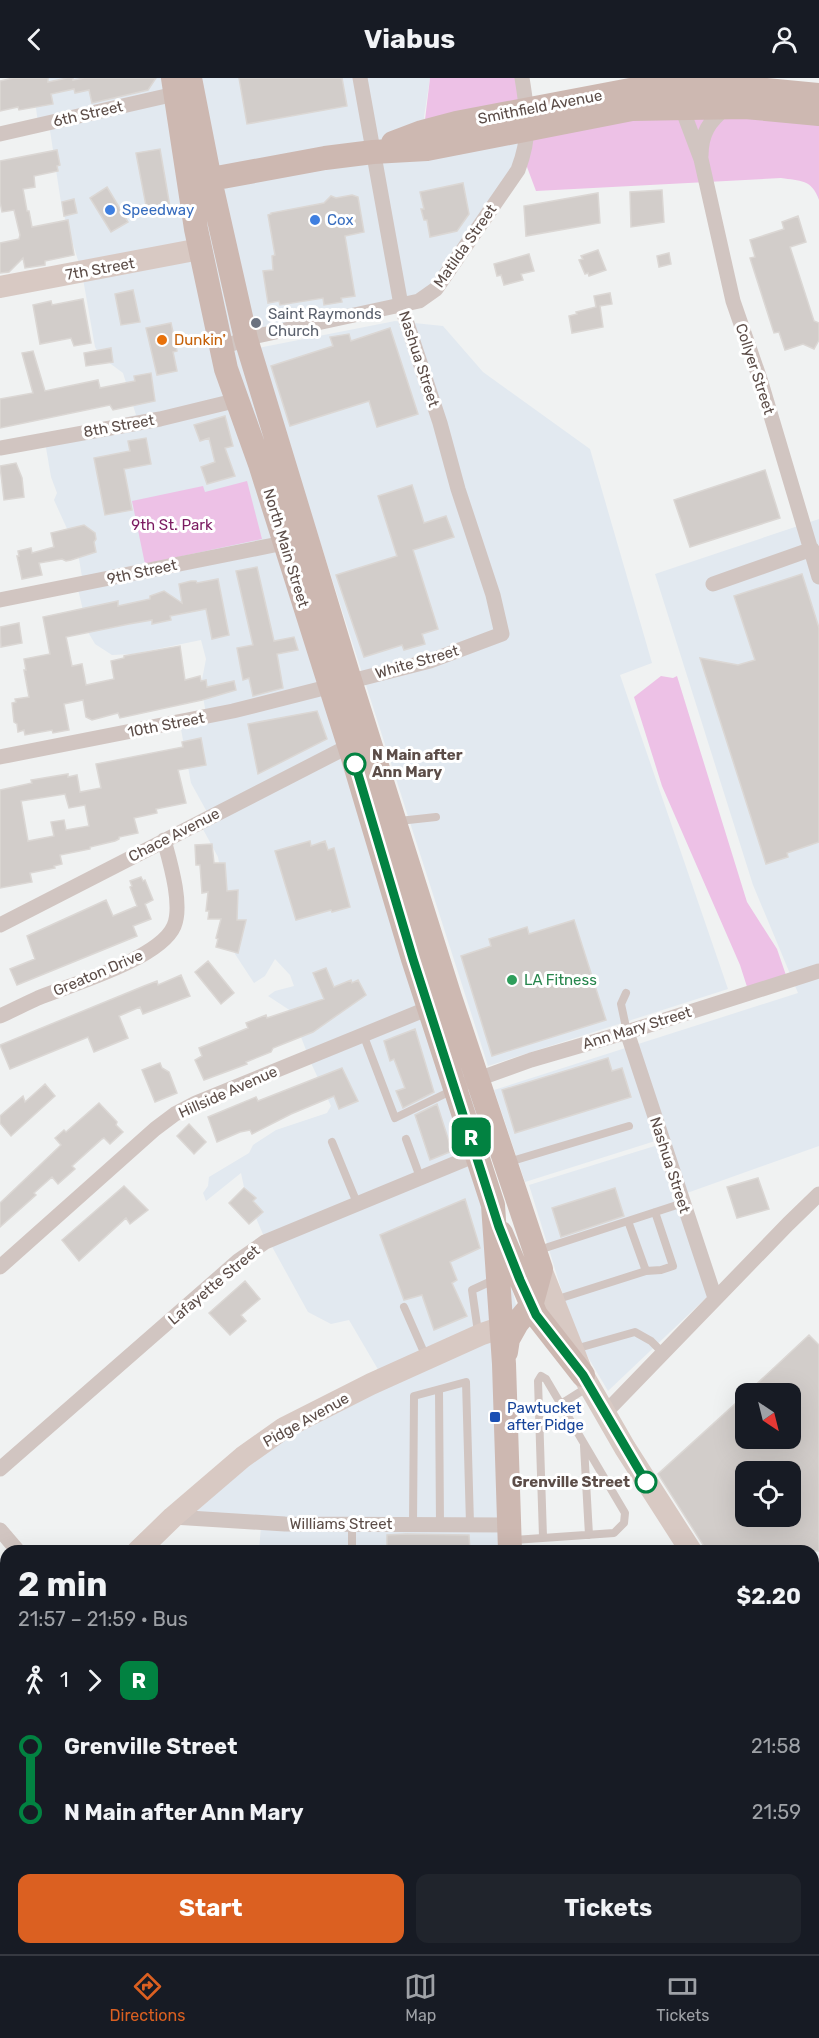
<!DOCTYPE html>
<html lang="en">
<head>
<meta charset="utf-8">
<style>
  body { margin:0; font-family:Rubik,sans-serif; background:#20242c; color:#f1f3f6; height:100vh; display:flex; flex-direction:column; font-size:22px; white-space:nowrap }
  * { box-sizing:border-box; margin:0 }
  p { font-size:20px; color:#9ea1a6 }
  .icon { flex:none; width:33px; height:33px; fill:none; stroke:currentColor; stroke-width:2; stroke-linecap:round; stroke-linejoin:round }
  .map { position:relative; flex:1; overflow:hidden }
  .side { position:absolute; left:0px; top:1467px; width:819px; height:410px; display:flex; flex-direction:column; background:#171b24; border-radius:18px 18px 0 0; box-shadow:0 6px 24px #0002 }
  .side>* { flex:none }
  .badge { padding:0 12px; border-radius:9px; font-size:21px; line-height:39px }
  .needle { width:39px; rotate:145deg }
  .tools { position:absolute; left:735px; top:1305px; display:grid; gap:12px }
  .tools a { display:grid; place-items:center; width:66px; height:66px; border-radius:12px; background:#171b24; box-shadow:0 6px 24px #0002; font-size:30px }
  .map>.badge { position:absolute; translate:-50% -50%; box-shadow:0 0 0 3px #fff }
  .legs { display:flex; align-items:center; gap:9px; height:66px; padding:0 18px; font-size:20px }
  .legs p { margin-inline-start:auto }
  .overview { display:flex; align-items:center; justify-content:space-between; height:102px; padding:0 18px }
  h1 { font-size:33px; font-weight:700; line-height:45px }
  .action { display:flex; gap:12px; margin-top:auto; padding:12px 18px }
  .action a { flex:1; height:69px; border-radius:12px; background:#db6021; color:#fff; font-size:24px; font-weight:700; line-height:69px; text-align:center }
  .action a+a { background:#20242c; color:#f1f3f6 }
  ul { padding:0 18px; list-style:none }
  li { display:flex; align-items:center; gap:21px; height:66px; font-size:22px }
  li i { display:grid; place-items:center; width:9px; height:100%; margin:0 8px; background:currentColor }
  li i::after { content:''; width:15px; height:15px; margin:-8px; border:4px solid; border-radius:50%; background:#171b24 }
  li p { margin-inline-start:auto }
  li:first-child i { background:linear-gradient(#0000 50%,currentColor 0) }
  li:last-child i { background:linear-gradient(currentColor 50%,#0000 0) }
  header { display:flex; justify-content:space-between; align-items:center; height:78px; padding:0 18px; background:#171b24; font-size:27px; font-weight:700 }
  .dock { display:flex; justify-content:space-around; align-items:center; height:84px; border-top:2px solid #363941; background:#171b24; font-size:16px; color:#9ea1a6 }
  .dock a { display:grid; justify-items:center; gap:3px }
  .dock .active { color:#db6021 }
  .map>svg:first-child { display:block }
</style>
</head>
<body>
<header><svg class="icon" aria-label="back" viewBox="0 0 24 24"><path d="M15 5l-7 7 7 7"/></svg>Viabus<svg class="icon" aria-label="person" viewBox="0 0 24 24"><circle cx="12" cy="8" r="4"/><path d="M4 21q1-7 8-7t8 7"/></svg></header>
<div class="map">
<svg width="819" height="1876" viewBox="0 0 819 1876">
  <rect width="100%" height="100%" fill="#f0f2f2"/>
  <!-- commercial -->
  <path fill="#e2e9f0" d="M32,0H430L424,39L425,42L450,43L528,68L427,217L244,261L499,1066L480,1077L516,1227L503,1257L506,1473H259L261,1448L181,1441L245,1380L383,1300L349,1242L331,1246L308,1234L270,1165L265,1161L245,1114L241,1095L206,1123L203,1115L208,1108L209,1099L249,1075L253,1067L276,1052L327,1035L331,1028L311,985L291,933L268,918L275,913L294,908L290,897L275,881L265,898L254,905L235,876L218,779L198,742L207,734L191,705L180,646L206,636L201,607L206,581L201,562L133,576L112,577L95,566L88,554L78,511L83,505L78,475L54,422L57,415L51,399L44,358L136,337L123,295L100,278L95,269L82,195L62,131L49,46L38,45Z
    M395,243L443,248L483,294L590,371L652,585L620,597L728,911L488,988L258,270Z
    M819,441V1068L687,1115L668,1059L525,1104L494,1012L798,915L753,807L655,496Z
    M658,1067L708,1218L608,1313L576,1259L529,1107Z"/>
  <!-- green -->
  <path fill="#edc1e6" d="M430,0H522L527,26L425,42Z
    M595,36L819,37V122C812,101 800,103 781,100L536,113L524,81L528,50Z
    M247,403L262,461L145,486L132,423L203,408L205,414Z
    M661,598L673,600L677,598L747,824L777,871L788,903L749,915L740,887L662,708L634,619Z"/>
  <!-- building -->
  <path fill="#d2cdca" stroke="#dbd7d4" stroke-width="1.5" fill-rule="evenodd" d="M13,0H48V4L67,0H73V2L84,0H156L148,12L92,25L89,12L75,15L74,11L51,16L53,26L19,32L18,29L0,33V3Z
    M239,0H342L347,28L247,46Z
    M160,71L170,129L147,133L136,75Z
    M57,72L60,87L57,88L58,93L34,98L35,109L23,111L27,133H29L32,149L68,142L74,177L45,183V187L25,190L23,180L9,194L0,195V165L19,161L20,157L14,132L2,134L0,124V83Z
    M463,105L469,136L457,153L430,159L427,142H424L421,131H424L420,114Z
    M107,109L128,144L111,154L90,120Z
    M662,112L664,144L631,149L630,114Z
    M598,115L600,145L526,158L524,128Z
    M352,117L358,119L364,154L345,158L355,218L341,220L342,224L324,227L323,220L280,227L279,223L268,225L263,193L273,192L272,178L275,177L268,137L271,136V135L324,125L331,118L336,120Z
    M74,121L77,135L64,138L62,124Z
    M798,138L806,164L790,169L814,243L819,245V262L814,271L803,266L785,272L779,254L774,255L750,180L755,179L750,162L784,151L782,144Z
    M598,172L606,192L589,198L588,195L585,196L579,182L583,181L581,178Z
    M669,175L671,186L659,189L657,178Z
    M529,176L534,193L521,196L523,202L504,207L501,197L497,198L494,186Z
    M133,212L140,244L121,247L115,216Z
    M610,215L612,226L600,228L603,249L572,255L569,238L577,236L576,234L596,229L594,218Z
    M83,221L91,265L74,268L71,260L40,266L33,227L51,223L52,227Z
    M171,245L177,273L173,274L177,293L157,297L146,250Z
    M390,250L418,336L377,349L369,323L290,348L271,288L333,268L330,259L349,256L351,263Z
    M111,270L113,284L86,288L84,275Z
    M33,273L45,313L98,302L100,310L135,303L134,298L151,295L155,323L113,332L110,327L0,350V321L33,315L22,275Z
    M225,338L233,368L225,370L235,398L207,406L201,389L215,384L209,360L200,363L194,347Z
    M146,360L151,386L124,391L132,432L105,437L94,380L130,373L128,363Z
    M16,385L22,400L24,419L4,422L0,388Z
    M765,392L780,440L690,469L674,422Z
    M412,407L424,445L446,438L454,459L413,472L438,551L422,556L425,566L404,572L402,567L364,579L336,497L397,478L378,418Z
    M84,447L95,455L96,461L94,464L96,474L71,482L66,483L62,481L39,485L42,497L22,501L17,478H19L18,473L31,470L32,475L54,469L51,455Z
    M257,489L274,563L294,559L298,572L277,576L283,610L253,618L249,600L243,602L237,570L253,567L236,493Z
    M802,496L819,550V764L787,775L788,779L766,786L700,580L738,587L755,582L734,518Z
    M218,501L229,557L212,561L206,531L170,538L171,542L152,546V542L129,546L66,559L72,588L82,586L86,607L114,601L111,583L124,580V578L180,568L185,602L200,598L201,603L206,602L207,609L234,603L236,612L202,622L120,640L118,635L92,642L86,639L83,622L64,626L69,652L53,655L52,652L25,657L24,652L18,654L17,646L14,644L12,625L16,624L15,621L29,619L24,592H26L24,581L50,576L43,539L118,523V528L150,521V518L164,513L182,525L179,506L191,503H196L197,505Z
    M19,545L22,565L1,569L0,549Z
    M317,633L327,661L258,696L248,646Z
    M201,660L206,687L178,692L186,725L156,731L157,735L134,740L138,755L119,759V761L115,763L90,769V771L60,777L62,786L54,788L55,790L30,795L32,804L0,810V712L32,705L31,702L68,696V699L77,697L80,714L101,710L96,686L183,669L182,664ZM65,716L69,730L85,727L89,748L66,752L64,742L51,744L54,758L28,763L21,723Z
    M310,763L311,768L325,763L328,772L334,770L350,829L332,834L331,832L296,842L275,773Z
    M212,766L214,785H225L227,813L238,812L237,842H246L238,875L216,869L218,861L216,860L221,841H208L209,833H206L208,814L202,815L200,787H196L195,767Z
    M141,799L143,803L145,802L153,822L145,826L151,841L133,848L137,858L17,907L10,891L35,881L27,858L106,822L113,838L137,828L130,809L132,808L130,803Z
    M574,842L606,942L492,978L461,878L491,868L489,861L527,849L529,856Z
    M208,883L234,915L221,926L195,894Z
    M326,890L334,909L351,902L352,905L358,902L366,917L313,954L273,970L271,974L246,984L247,986L204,1002L195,982L202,978L199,970L248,950L246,945L266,937L267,940L324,921L313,895Z
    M181,897L190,918L143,936L140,929L119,938L128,960L94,974L88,959L10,991L0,967L144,908L157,903L158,907Z
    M415,951L434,1014L403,1030L396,1013L405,1010L394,981L390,983L384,963Z
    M608,980L612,993L622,990L631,1019L515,1055L502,1012Z
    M160,985L162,990L169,994L177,1015L155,1024L142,992Z
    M342,990L358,1023L339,1031L334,1018L291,1036L252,1056L250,1052L240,1054L217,1064L208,1039L256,1019L258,1023Z
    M45,1006L55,1018L11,1058L0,1045V1038L23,1018L25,1024Z
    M99,1025L117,1044L116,1047L123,1054L110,1066L104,1060L102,1061L72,1088L75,1091L58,1106L52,1099L34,1115L36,1117L0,1149V1125L61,1067L55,1060L64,1052L66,1054Z
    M437,1026L452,1073L430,1082L415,1037Z
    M189,1046L206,1064L194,1076L177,1058Z
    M758,1100L769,1131L737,1140L727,1109Z
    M124,1108L148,1132L130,1146L126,1140L79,1183L62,1162Z
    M244,1110L256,1120L253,1123L263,1134L249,1146L229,1125Z
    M615,1110L624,1138L561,1159L552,1130Z
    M465,1121L480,1170L450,1184L457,1202L452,1205L467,1238L434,1252L422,1217L404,1222L380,1157Z
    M245,1203L260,1221L241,1237L246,1243L230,1257L209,1235Z
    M809,1257L819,1267V1473H707L658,1396L746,1316V1360H790V1316H746ZM746,1394H790V1438H746Z
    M406,1456L469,1457L470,1473H387V1457Z"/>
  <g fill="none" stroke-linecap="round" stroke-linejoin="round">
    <!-- lane -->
    <path stroke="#d1c5c1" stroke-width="8" d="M399,743L436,739
      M626,915L621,926L627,954
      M363,956L395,1040L453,1012
      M406,1061L420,1099
      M332,1064L357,1125
      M509,1084L629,1048
      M628,1143L646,1193L661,1192L673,1188L655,1134
      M539,1172L683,1125
      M555,1222L646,1193
      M404,1229L426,1279
      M478,1254L472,1212L496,1201
      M575,1271L635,1254L651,1263L663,1275
      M439,1312L440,1447
      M561,1326L588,1309
      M584,1368L589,1457
      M413,1446L414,1318L466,1304L470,1446
      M514,1462L614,1455L624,1445L625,1435L546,1301L541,1298L538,1303L543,1459
      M352,1473V1446
      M813,1602H819"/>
    <!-- street -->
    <path stroke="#d1c5c1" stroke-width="15" d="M680,25L701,81L733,223L760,301L819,499
      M0,56L175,16
      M701,78C701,56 709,43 726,30
      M221,269L257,258L419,223L436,211L518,92C531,58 528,36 522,0
      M0,370L160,341L238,322
      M713,506L812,471
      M0,522L284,465
      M0,679L233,633L430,583L502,556L493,517L458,411L440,345L401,227L360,0
      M0,847L349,668
      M0,938C13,932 25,926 38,920C70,907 160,881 174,848C183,827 170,784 164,762
      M627,954L715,1220
      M470,1004L531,982L627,954L819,893
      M0,1189L155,1051L175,1036L196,1025L429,930
      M605,1335L788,1146L819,1116
      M0,1391L238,1183L265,1164L483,1074
      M173,1439L285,1446L509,1447
      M0,1452L18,1473
      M813,1589L819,1583
      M0,1706L6,1712
      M813,1716H819
      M0,1801L6,1796
      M813,1856L819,1855
      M142,1876L148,1870"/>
    <!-- secondary -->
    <path stroke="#d8c9c3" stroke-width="22" d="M0,209L200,171
      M541,1191L583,1297L625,1370L691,1473
      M138,1473L173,1439L243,1379L284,1350L371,1306L482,1256L500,1250
      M0,1599L6,1594
      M813,1618L819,1626"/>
    <!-- primary -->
    <path stroke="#cdb8b1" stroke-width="24" d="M173,0L196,151L226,291L260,386L353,680L413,881L493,1127L504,1286L510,1473
      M190,0L210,102L246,261L348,596L450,919L541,1191L531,1228L517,1245L508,1261L506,1274
      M393,65L422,54L456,45L630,12L756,11L819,17
      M195,104L325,80L373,74L427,71L632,31L745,29L819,36
      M501,1155L536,1237L583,1297
      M516,1870V1876"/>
  </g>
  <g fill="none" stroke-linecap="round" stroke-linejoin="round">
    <defs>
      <path id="line-1" d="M355,686L413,881L499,1149L520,1202L536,1237L583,1297L646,1404"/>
    </defs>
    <!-- line-1 casing -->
    <use href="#line-1" stroke="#fff" stroke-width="14"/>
    <!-- line-1 -->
    <use href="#line-1" stroke="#028241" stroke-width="9"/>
  </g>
  <!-- markers -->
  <g fill="#3f7fe0" stroke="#fff" stroke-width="2">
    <circle cx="110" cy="132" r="6"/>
    <circle cx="315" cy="142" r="6"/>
  </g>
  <circle fill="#6b7280" stroke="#fff" stroke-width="2" cx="256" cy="245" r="6"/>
  <circle fill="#e8710a" stroke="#fff" stroke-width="2" cx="162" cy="262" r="6"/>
  <g fill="#fff" stroke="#028241" stroke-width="3">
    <circle cx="355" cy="686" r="10"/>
    <circle cx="646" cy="1404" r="10"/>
  </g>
  <circle fill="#2e9e5b" stroke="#fff" stroke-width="2" cx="512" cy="902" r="6"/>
  <rect fill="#1a4fb4" stroke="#fff" stroke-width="2" x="489" y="1333" width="12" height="12" rx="3"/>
  <g text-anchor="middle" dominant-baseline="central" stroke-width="6" stroke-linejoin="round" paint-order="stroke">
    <!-- street labels -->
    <g font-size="15" fill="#5c4d48" stroke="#fff">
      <text transform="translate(540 29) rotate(-11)">Smithfield Avenue</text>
      <text transform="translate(88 36) rotate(-13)">6th Street</text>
      <text transform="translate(465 168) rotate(-55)">Matilda Street</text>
      <text transform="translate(100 191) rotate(-10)">7th Street</text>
      <text transform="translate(419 281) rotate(72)">Nashua Street</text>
      <text transform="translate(755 291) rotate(72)">Collyer Street</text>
      <text transform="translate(119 348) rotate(-10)">8th Street</text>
      <text transform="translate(286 470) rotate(73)">North Main Street</text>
      <text transform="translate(142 494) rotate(-12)">9th Street</text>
      <text transform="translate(417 584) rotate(-16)">White Street</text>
      <text transform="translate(166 647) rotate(-11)">10th Street</text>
      <text transform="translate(174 757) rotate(-27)">Chace Avenue</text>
      <text transform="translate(98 895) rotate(-23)">Greaton Drive</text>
      <text transform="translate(637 950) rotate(-17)">Ann Mary Street</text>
      <text transform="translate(228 1014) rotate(-24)">Hillside Avenue</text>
      <text transform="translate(670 1087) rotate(72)">Nashua Street</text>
      <text transform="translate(214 1207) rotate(-40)">Lafayette Street</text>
      <text transform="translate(306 1342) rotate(-29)">Pidge Avenue</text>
      <text x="341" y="1446">Williams Street</text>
    </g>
    <!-- shop labels -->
    <g font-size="15" fill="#366cbe" stroke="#fff" text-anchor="start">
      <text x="122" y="132">Speedway</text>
      <text x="327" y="142">Cox</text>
    </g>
    <!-- worship labels -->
    <g font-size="15" fill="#5b616d" stroke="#fff" text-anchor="start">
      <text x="268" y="236">Saint Raymonds<tspan x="268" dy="17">Church</tspan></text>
    </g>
    <!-- food labels -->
    <g font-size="15" fill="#c56008" stroke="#fff" text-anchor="start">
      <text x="174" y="262">Dunkin'</text>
    </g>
    <!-- park labels -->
    <g font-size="15" fill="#7b1b61" stroke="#fff">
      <text x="172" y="447">9th St. Park</text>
    </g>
    <!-- stop labels -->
    <g font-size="15" font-weight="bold" fill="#5c4d48" stroke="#fff" text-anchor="start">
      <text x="372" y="677">N Main after<tspan x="372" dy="17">Ann Mary</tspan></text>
      <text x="630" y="1404" text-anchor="end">Grenville Street</text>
    </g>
    <!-- leisure labels -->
    <g font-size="15" fill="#27864d" stroke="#fff" text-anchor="start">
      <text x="524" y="902">LA Fitness</text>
    </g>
    <!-- transit labels -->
    <g font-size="15" fill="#164399" stroke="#fff" text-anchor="start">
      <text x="507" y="1330">Pawtucket<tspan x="507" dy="17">after Pidge</tspan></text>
    </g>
  </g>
</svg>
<div class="tools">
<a><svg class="needle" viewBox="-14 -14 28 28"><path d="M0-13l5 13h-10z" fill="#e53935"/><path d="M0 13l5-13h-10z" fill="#9ea1a6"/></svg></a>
<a><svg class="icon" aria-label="locate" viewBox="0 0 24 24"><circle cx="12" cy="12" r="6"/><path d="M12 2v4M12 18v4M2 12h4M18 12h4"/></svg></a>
</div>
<b class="badge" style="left:471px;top:1059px;background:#028241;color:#fff">R</b>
<section class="side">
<div class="overview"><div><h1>2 min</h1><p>21:57 – 21:59 · Bus</p></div><b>$2.20</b></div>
<div class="legs"><svg class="icon" aria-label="walk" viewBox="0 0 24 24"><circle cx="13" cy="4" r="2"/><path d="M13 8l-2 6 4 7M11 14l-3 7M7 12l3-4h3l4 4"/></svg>1<svg class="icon" aria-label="forward" viewBox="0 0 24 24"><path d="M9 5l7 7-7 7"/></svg><b class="badge" style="background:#028241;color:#fff">R</b></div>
<ul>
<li><i style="color:#028241"></i><b>Grenville Street</b><p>21:58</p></li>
<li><i style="color:#028241"></i><b>N Main after Ann Mary</b><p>21:59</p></li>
</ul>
<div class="action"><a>Start</a><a>Tickets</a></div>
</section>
</div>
<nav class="dock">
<a class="active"><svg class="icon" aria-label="directions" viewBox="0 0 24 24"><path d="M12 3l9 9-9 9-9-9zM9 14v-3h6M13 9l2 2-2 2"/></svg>Directions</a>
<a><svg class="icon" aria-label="map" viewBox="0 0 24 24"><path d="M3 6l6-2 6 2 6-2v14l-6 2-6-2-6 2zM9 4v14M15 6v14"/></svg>Map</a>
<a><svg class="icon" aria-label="tickets" viewBox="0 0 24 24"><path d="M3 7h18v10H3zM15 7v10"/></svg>Tickets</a>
</nav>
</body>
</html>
